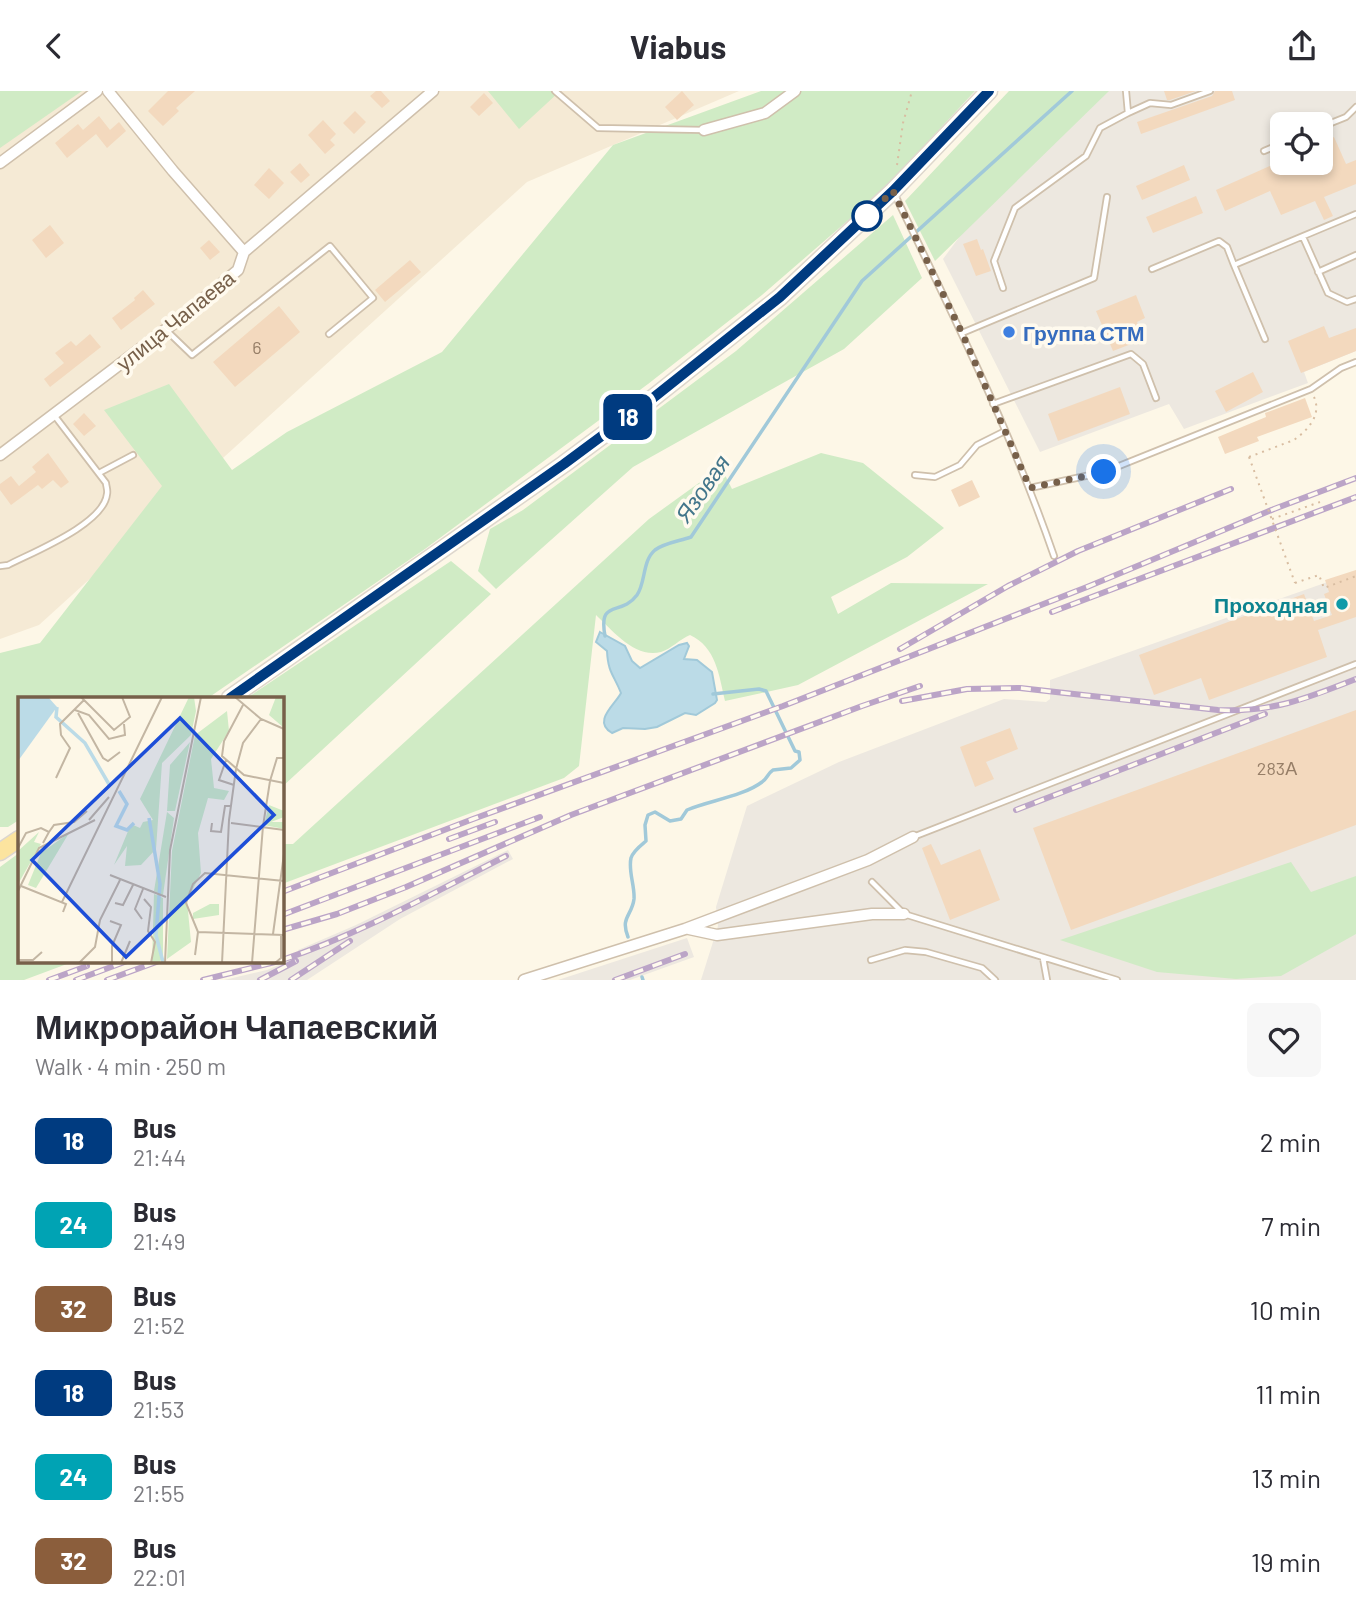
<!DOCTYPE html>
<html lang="en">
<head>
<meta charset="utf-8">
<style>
  body { margin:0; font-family:Barlow,sans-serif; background:#f7f7f7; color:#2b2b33; height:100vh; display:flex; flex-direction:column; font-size:26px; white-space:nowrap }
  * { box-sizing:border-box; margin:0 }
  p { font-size:23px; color:#7c7c81 }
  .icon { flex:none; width:38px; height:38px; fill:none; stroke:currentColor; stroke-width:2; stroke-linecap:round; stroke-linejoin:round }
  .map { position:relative; height:889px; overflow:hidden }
  .panel { display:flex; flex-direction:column; background:#fff; flex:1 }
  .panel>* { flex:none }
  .badge { padding:0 14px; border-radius:10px; font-size:24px; line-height:46px }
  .controls { position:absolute; left:1270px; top:21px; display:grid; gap:14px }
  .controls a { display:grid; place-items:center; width:63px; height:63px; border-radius:10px; background:#fff; box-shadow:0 4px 10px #0003; font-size:35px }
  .you { position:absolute; width:35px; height:35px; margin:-18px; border:5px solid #fff; border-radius:50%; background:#1a73e8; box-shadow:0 0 0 10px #1a73e833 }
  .map>.badge { position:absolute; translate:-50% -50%; box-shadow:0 0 0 4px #fff }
  .round { display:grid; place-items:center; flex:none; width:74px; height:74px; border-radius:10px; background:#f7f7f7 }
  .head { display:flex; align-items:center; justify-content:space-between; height:119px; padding:0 35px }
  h1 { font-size:33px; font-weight:700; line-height:52px }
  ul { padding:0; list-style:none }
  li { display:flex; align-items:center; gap:21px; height:84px; padding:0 35px }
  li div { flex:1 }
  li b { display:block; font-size:26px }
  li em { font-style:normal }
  li .badge { min-width:77px; font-weight:700; text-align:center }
  header { display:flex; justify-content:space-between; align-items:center; height:91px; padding:0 35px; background:#fff; font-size:32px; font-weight:700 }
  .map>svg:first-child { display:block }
</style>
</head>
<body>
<header><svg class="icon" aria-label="back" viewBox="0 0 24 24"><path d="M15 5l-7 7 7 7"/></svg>Viabus<svg class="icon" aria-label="share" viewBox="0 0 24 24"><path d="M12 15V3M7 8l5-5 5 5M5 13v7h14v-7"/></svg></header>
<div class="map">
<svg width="1356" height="889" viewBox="0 0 1356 889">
  <rect width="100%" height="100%" fill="#fdf7e7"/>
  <!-- residential -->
  <path fill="#f5ead5" d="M0,0H739L527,91L39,534L0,548Z"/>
  <!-- industrial -->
  <path fill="#ede8e0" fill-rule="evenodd" d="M1068,0H1356V260L1304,281L1308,292L1184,338L1169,313L1040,361L943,168ZM1283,33H1321V72H1283Z
    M1356,481V889H701L718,835L716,816L747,715L839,671L1004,608L1046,611L1050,608V589Z
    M508,759L513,768L400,828L307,889H224L267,879L300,865L298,859L356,834Z
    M687,847L694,866L630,889H558Z"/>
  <!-- green -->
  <path fill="#d0ebc5" d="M0,0H82L0,57Z
    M488,0H558L559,1L519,38Z
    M761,0H975L882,100L762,204L648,293L425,458L208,607H19V729L8,736H0V562L40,552L162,395L104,319L169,293L232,379L287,341L442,261L613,54Z
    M1009,0H1109L935,170L905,110Z
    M893,124L922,187L844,258L633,376L496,498L478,480L490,438L523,419L736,260Z
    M821,362L863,372L944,437L907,466L831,506L838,523L891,492L988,493L798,594L725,610C719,584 716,556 690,544C680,548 671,558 661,561C635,568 612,539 596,524L579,675L564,687L282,793V753H293L649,428L721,376L732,398Z
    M451,470L491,503L282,696V607H247Z
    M19,762V870H75L24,889H0V776Z
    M1291,771L1311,801L1356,785V843L1281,885L1236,888L1157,881L1060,849Z"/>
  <!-- water -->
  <path fill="#bbdbe7" stroke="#a1c9d9" stroke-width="2" d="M600,541L625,555L632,570L640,577L679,554L687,552L689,555L684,568L697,569L712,581L717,609L715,612L696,624L685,622L657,636L645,638L623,637L612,642C592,630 615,614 621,602C614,584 608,582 607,560L596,551Z"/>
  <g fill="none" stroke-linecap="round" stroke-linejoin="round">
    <!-- stream -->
    <path stroke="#a1c9d9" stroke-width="3.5" d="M605,545C598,507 621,526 637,504C646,491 642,470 655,459C664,452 680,450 691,446L862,190L1072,0
      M628,846C620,826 632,825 634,808C635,795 628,780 631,767C633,760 640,755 646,750L645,734L648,724L655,721L670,730L681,728L687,719C708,710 744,705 762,691C767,688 768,682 773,679L791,677L800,669L799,661L795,660L766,600L759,598L713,603
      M642,886L643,889"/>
  </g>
  <!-- building -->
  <path fill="#f3d9be" d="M168,0H195L176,17L179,20L163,35L148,20Z
    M376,0H381L390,10L382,17L370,5Z
    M682,0L694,14L677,29L665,16Z
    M1164,0H1196L1170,9H1167Z
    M1215,0H1232L1235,9L1141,43L1137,31L1212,5Z
    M484,2L493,12L479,25L470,16Z
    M355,20L366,31L354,43L343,32Z
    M99,25L110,39L119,31L126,40L107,57L96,43L67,67L55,52L78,33L83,39Z
    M323,29L336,43L330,49L335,54L325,63L308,44Z
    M1334,46L1346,73L1356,69V93L1324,106L1333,125L1324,129L1315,110L1281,124L1270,100L1225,120L1216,99L1283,69V72H1321V51Z
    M300,72L310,84L301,92L290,81Z
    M1184,74L1190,89L1142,109L1136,95Z
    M269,77L284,92L269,108L254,94Z
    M1196,105L1203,122L1153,142L1146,126Z
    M50,134L64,152L46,167L32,149Z
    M977,148L981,159L983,158L991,180L976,185L963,153Z
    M209,149L220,161L210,169L200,157Z
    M410,169L421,181L385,211L375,199Z
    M143,199L155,213L121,239L112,227L135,209L134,207Z
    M1136,204L1145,227L1137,231L1144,248L1113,260L1096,220Z
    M279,215L300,241L235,296L213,271Z
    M1324,235L1329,247L1356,237V260L1301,282L1288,250Z
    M90,243L101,256L50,296L44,288L64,272L55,262L71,250L76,255Z
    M1253,281L1263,301L1226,321L1215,300Z
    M1120,296L1130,323L1058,350L1048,323Z
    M1305,307L1312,326L1257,346L1259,350L1225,363L1218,346L1266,326L1265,322Z
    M84,322L96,335L84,345L73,333Z
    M48,362L69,391L61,397L53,389L42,398L38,394L11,414L0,399V393L11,385L19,395L36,381L32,376Z
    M972,389L980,406L959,416L951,399Z
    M1356,479V526L1318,539L1327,566L1209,609L1201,587L1154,604L1139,564L1304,503L1314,530L1332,524L1324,503L1329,501L1325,489Z
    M1356,619V734L1071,839L1033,737Z
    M1010,637L1018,658L986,671L994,688L975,696L960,656Z
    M931,753L941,774L980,758L1000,809L950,829L922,757Z"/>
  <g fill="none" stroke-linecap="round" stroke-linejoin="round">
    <defs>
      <path id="lane" d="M555,0L598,37L704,39
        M1128,22L1150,12L1171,14L1210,0
        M1321,36L1346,26L1356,16
        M1264,60L1283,52
        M895,104C952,222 1011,340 1054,465
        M1303,146L1328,202L1347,211L1356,208
        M1152,178L1219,150L1227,156L1234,174
        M1318,181L1356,164
        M1003,197L994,170L1015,117L1086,65L1100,37L1128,22L1126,0
        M166,239L192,264L330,155L373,207L329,243
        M962,242L1094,187L1107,106
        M1265,248L1234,174L1356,123
        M993,313L1131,263L1143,273L1156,307
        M99,382L133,364
        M915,384L935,386L960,374L977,354L1005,340
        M1030,397L1104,381L1311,298L1341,277L1356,271
        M0,475L8,474C33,461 104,433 107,403C108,399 106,395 106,392L54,324
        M913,746L1356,573
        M872,791L904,823L1117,889
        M1043,867L1047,889
        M871,869L905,859L926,861L982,877L995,889"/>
      <path id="street" d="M108,0L173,80L244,161
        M704,39L765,22L795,0
        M0,72L97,0
        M0,364L173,233L238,179L244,161L433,0
        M689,838L717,844L872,823H904
        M524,889L685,838L868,769L913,746"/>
      <path id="primary" d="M230,607L564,373L653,307L780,206L893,100L989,0
        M0,761L19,748"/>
    </defs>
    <!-- lane casing -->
    <use href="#lane" stroke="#cfc0ac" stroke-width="8"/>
    <!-- street casing -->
    <use href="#street" stroke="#cfc0ac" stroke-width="13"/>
    <!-- primary casing -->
    <use href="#primary" stroke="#dcd6d0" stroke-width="19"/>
    <!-- path -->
    <path stroke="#d8bda1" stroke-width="2" stroke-dasharray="2 5" stroke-linecap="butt" d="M897,74L903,32L912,0
      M1249,366L1294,349C1308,339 1322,324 1314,306
      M1272,428L1320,411
      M1295,492L1319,484L1324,497L1356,485"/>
    <!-- lane -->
    <use href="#lane" stroke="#fff" stroke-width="4.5"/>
    <!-- street -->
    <use href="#street" stroke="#fff" stroke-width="10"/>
    <!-- primary -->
    <use href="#primary" stroke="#fce49f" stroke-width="16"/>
    <defs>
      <path id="rail" d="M1052,521L1356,406
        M900,558L1008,495L1078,460L1231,398
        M902,610L967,598L1020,597L1218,619C1271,622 1308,607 1356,588
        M1016,719L1265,623
        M449,748L495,731
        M282,801L473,728L783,615L1087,496L1274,418L1356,387
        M282,824L540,726
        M282,839L337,823L406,796L571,724L862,615L920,595
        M282,869C360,843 433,802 506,765
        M49,889L87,875
        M76,889L127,870
        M107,889L159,870
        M203,889L279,870
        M260,889L296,870
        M291,889L350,850
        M615,889L685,863"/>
    </defs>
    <!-- rail casing -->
    <use href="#rail" stroke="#bba4c7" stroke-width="6"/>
    <!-- rail -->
    <use href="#rail" stroke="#fffaee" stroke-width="3.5" stroke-dasharray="10" stroke-linecap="butt"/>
    <!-- path-bridge -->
    <path stroke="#d8bda1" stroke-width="2" stroke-dasharray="2 5" stroke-linecap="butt" d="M1249,366L1295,492"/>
  </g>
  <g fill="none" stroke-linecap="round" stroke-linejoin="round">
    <defs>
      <path id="line" d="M230,607L564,373L653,307L780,206L893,100L989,0"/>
    </defs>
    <!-- line casing -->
    <use href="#line" stroke="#fff" stroke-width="16"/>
    <!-- line -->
    <use href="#line" stroke="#003b80" stroke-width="10"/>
    <!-- walk -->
    <path stroke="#77604a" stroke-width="7" stroke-dasharray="0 12.6" d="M867,125L893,100L962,242L1030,397L1104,381"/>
  </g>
  <!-- markers -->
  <circle fill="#fff" stroke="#003b80" stroke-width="3.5" cx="867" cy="125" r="14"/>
  <circle fill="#3f7fe0" stroke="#fffaee" stroke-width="2.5" cx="1009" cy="241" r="7"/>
  <circle fill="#0f9aa8" stroke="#fffaee" stroke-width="2.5" cx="1342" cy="513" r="7"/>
  <g text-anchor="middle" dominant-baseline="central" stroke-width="7" stroke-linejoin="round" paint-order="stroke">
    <!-- number labels -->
    <g font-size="18" fill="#967e67">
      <text x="257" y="256">6</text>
      <text x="1277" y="677">283А</text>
    </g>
    <!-- street labels -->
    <g font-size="21" fill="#77604a" stroke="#fffaee">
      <text transform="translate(175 229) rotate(-39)">улица Чапаева</text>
    </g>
    <!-- shop labels -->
    <g font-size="21" font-weight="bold" fill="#366cbe" stroke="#fffaee" text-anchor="start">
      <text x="1023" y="241">Группа СТМ</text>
    </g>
    <!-- culture labels -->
    <g font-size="21" font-weight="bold" fill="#0d838f" stroke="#fffaee" text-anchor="end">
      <text x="1328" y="513">Проходная</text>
    </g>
    <!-- water labels -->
    <g font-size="23" font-style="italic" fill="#43768b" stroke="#fffaee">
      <text transform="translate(702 397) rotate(-55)">Язовая</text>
    </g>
  </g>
  <!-- overview -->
  <g transform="translate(18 606)">
    <rect width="266" height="266" fill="#fdf7e7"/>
    <path d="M171,0H176L178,14L173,38L144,66L138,152L123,168L107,169L109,149L96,168L113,127L122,131L125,125L135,123L122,102ZM258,0H266V31L251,18ZM209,14L211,34L193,62L196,91L211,94L206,103L190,101L180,136L183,176L169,204L173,245L149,262L154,154L177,38ZM172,45L157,114H149L152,68ZM251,108L266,114V120L253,125H266V132L246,128ZM149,115L156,121L145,198L136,194ZM21,135L16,145L23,147L0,187V154ZM51,136L18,191L10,188L23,156ZM136,197L145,201V260L141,266H134ZM192,207H201V218L175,222V216Z" fill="#d0ebc5"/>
    <path d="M0,0H30L39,10L0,64Z" fill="#bbdbe7"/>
    <path fill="none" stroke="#bbdbe7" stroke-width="3.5" d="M39,10L38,20L67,46L92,89M101,94L109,107L98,129L109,133L116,126M131,121L142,187L138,238L145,265"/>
    <path fill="none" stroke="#c3b6a3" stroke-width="2" d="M63,0L96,33L112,20L104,0M217,0L243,22L266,32M225,8L206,44L204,59L226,78L266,86M57,13L71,18L91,42L107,38L106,27M60,16L85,61L90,64L102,55M208,63L201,83L216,88M38,81L52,51L43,38L42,27L66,3M71,123L91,100M194,126L193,134L203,135L207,109H212M213,126L266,133M31,135L36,128L56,125L69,114M0,151L8,136L23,131L31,135L25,146M92,178L148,200M3,189L48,207L45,215M0,194L21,151L77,123M126,202L133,210L130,234L137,245L133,266M44,205L144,0M97,206L105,208L115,188M124,222L117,212L125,192M92,224L103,228L94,249V266M180,235L168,206L175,187L187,176L266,184M180,235L266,238M255,237L266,157M177,258L180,235M0,263H15L24,255M61,266L77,250L82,223L102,183M103,266L112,244M147,266L152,153L183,0M204,266L211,123L218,72L225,46L243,22M234,266L245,129L252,84L259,61H266M257,266L263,261V238"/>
    <path fill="#1d4ed8" fill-opacity="0.15" stroke="#1d4ed8" stroke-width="3.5" d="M162,21L256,118L108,260L14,163Z"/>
    <rect width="266" height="266" fill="none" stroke="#77604a" stroke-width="3.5"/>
  </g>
</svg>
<div class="controls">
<a><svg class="icon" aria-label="locate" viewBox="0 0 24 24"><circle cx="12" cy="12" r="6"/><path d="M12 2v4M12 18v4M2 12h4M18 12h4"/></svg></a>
</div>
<div class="you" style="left:1104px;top:381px"></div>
<b class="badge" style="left:628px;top:326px;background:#003b80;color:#fff">18</b>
</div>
<section class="panel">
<div class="head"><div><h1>Микрорайон Чапаевский</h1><p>Walk · 4 min · 250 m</p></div><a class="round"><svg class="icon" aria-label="heart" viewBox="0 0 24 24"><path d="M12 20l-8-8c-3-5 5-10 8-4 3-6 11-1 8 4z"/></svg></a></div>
<ul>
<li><span class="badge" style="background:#003b80;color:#fff">18</span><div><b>Bus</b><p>21:44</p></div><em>2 min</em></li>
<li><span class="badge" style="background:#00a3b4;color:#fff">24</span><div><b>Bus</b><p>21:49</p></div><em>7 min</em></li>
<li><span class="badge" style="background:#8b5e3c;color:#fff">32</span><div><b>Bus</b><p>21:52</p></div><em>10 min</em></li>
<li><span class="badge" style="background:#003b80;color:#fff">18</span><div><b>Bus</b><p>21:53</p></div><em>11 min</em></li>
<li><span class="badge" style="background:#00a3b4;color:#fff">24</span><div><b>Bus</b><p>21:55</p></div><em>13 min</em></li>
<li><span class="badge" style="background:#8b5e3c;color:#fff">32</span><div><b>Bus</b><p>22:01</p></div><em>19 min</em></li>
</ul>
</section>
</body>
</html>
